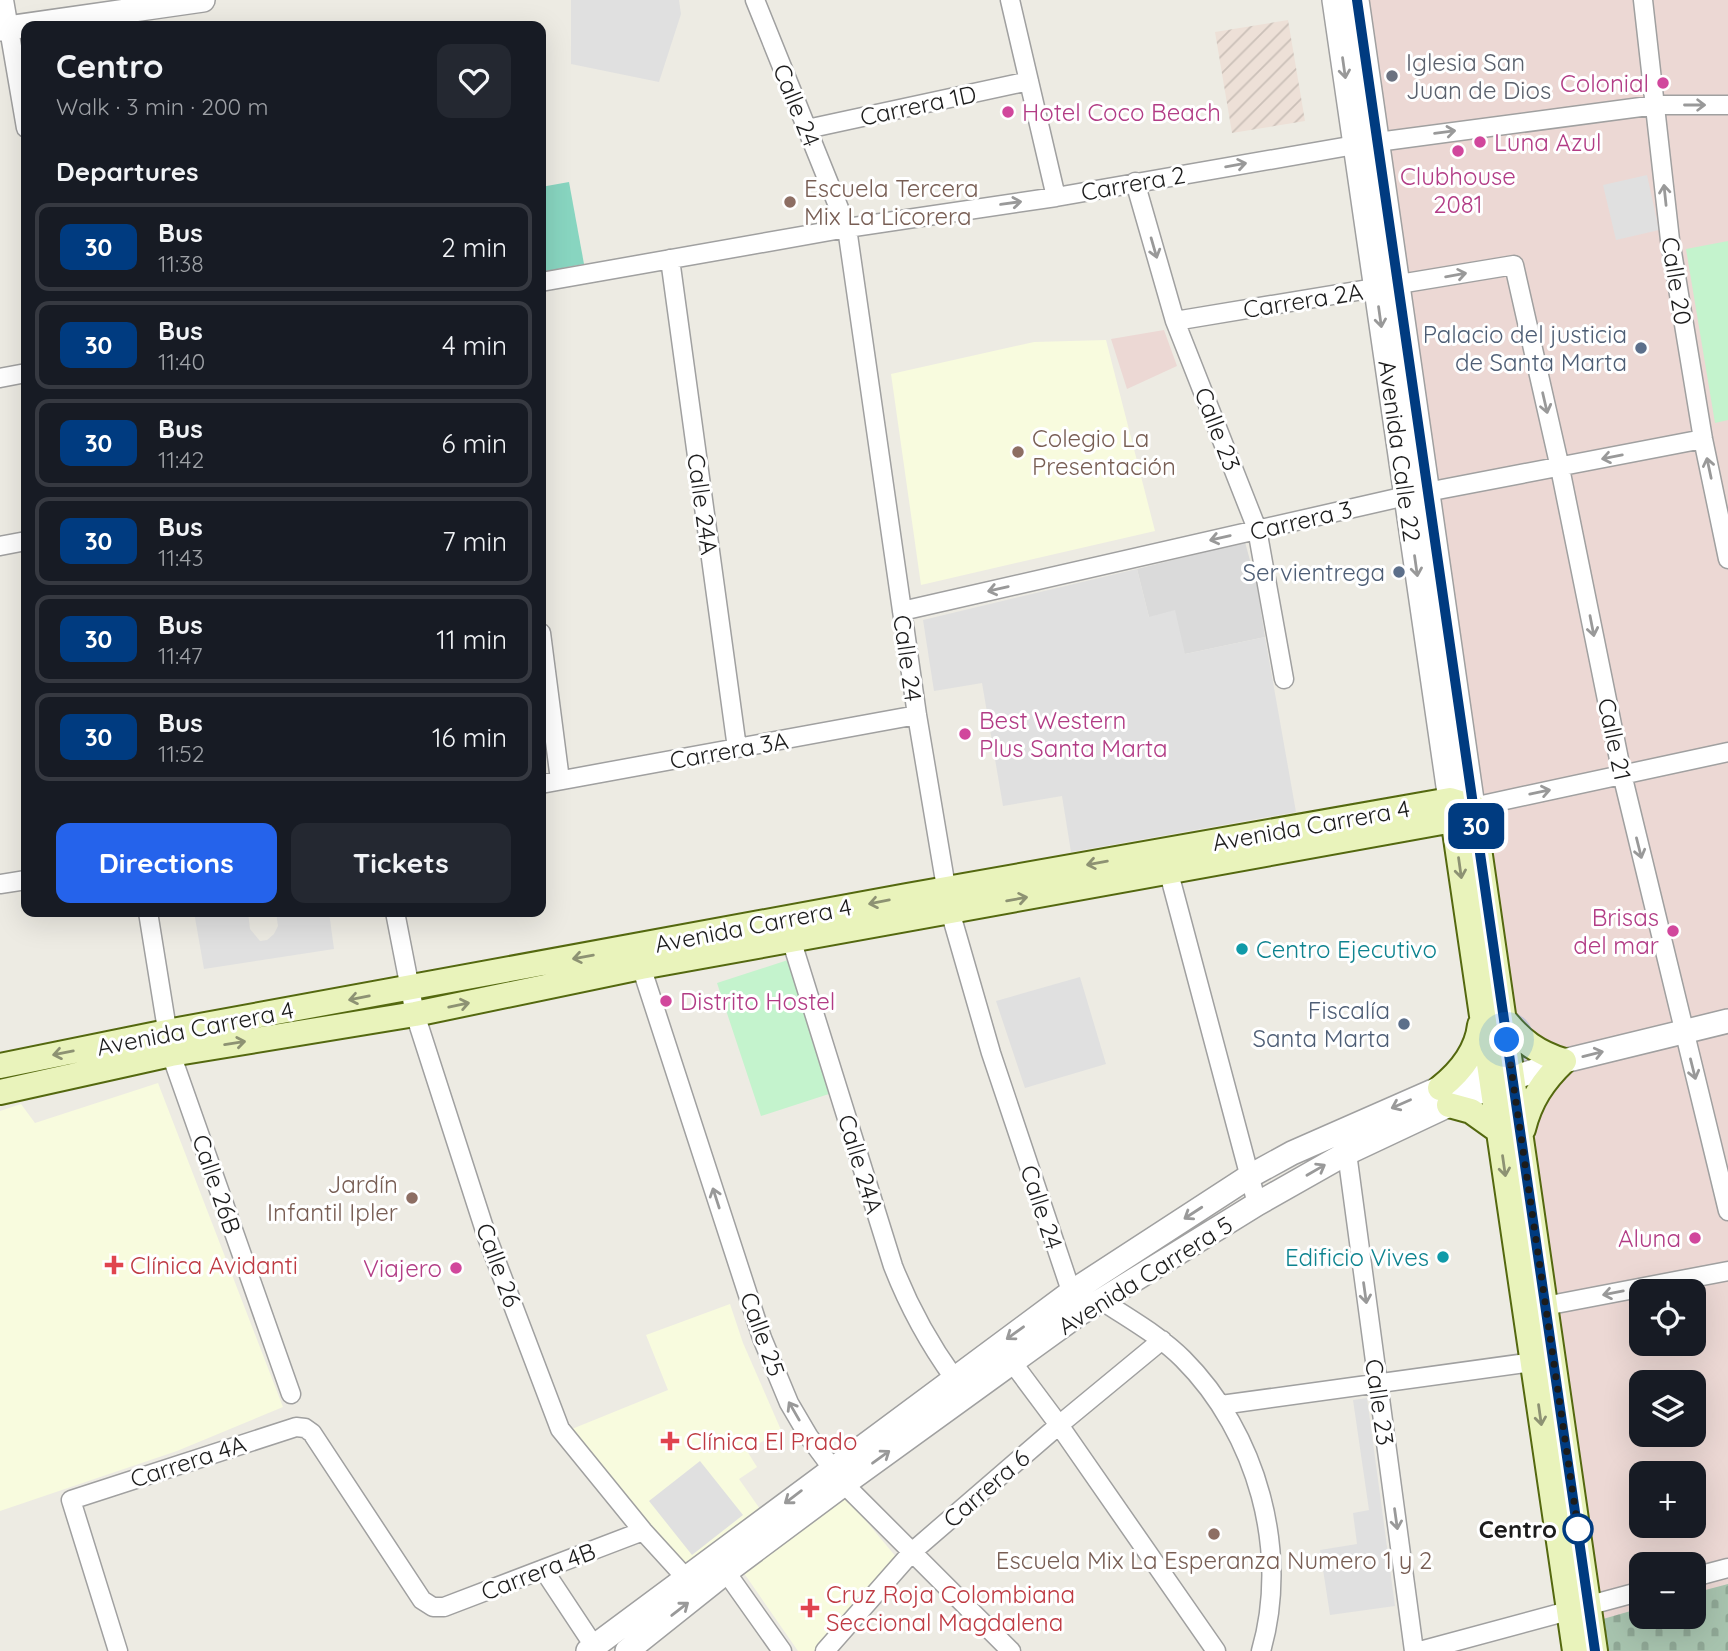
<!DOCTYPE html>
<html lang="en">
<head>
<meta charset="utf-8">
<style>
  body { margin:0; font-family:Quicksand,sans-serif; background:#242831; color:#f1f3f6; height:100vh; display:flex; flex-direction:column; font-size:26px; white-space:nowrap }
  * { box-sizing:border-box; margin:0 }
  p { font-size:23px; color:#9ea1a6 }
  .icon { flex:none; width:38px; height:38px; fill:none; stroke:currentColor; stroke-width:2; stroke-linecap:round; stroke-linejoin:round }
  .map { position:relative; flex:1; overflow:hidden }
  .panel { position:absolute; left:21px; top:21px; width:525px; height:896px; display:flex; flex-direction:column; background:#171b24; border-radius:14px; box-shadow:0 7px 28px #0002 }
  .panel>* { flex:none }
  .badge { padding:0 14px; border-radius:10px; font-size:24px; line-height:46px }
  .fabs { position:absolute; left:1629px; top:1279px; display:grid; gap:14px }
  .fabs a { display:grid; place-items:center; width:77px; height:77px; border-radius:14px; background:#171b24; box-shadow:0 7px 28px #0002; font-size:35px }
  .you { position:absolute; width:35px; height:35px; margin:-18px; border:5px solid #fff; border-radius:50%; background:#1a73e8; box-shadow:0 0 0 10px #1a73e833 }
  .map>.badge { position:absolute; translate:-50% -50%; box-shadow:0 0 0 4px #fff }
  h2 { padding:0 35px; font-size:26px; line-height:63px }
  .round { display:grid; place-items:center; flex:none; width:74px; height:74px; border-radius:14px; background:#242831 }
  .summary { display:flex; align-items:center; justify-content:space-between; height:119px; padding:0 35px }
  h1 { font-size:33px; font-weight:800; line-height:52px }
  .cta { display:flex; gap:14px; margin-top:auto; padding:14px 35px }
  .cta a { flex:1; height:80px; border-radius:14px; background:#2563eb; color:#fff; font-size:28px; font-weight:800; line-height:80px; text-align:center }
  .cta a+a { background:#242831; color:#f1f3f6 }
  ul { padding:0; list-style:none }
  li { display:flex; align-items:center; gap:21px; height:88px; margin:0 14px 10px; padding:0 21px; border:4px solid #363941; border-radius:14px }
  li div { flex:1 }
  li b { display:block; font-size:26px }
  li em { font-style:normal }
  li .badge { min-width:77px; font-weight:700; text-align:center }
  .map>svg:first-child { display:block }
</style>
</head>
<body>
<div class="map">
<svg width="1728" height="1651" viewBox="0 0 1728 1651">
  <defs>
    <pattern id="military-furrows" width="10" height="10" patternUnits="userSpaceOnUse" patternTransform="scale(1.75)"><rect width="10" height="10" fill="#ede0d7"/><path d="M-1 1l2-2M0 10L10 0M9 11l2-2" fill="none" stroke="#cbc0b8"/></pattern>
    <pattern id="cemetery-stones" width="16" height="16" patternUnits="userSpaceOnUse" patternTransform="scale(1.75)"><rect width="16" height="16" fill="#a7c3ae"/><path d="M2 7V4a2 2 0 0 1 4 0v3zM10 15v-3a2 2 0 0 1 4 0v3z" fill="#8fa795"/></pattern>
  </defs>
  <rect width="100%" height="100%" fill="#edebe3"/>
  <!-- residential -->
  <path fill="#dadada" d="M1245,542L1257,586L1265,637L1185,654L1149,617L1137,569Z"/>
  <!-- commercial -->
  <path fill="#ecd8d4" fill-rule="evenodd" d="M1331,0H1728V1651H1578ZM1642,1292H1694V1344H1642ZM1642,1382H1694V1435H1642ZM1642,1474H1694V1526H1642ZM1642,1564H1694V1617H1642Z
    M1164,330L1177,366L1127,389L1111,339Z"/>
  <!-- education -->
  <path fill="#f8fbde" d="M1106,340L1155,531L921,585L891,374L1034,342Z
    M158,1083L283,1407L177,1451L0,1511V1111L21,1104L35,1123Z
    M730,1304L743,1343L781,1430L747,1451L757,1467L739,1479L760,1509L685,1573L567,1431L668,1390L646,1335Z
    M841,1491L897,1558L814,1651H798L739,1566Z"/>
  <!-- military -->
  <path fill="url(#military-furrows)" d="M1288,20L1305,121L1232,133L1215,32Z"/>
  <!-- cemetery -->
  <path fill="url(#cemetery-stones)" d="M1728,1584V1651H1608L1603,1619L1641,1608L1642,1617H1694V1593Z"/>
  <!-- park -->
  <path fill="#c4f3cd" d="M1728,241V420L1715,423L1686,249Z
    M788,960L832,1093L761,1116L717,983Z"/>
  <!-- pitch -->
  <path fill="#88d5c0" d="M569,182L584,264L541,272V187Z"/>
  <!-- parking -->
  <path fill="#e0e0e0" d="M571,0H679L681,14L659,82L571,64Z
    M1647,175L1659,230L1616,240L1603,185Z
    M1137,569L1149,617L1175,610L1185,654L1265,637L1296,812L1071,852L1062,796L1003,806L982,683L934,691L923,620Z
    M194,912H248L250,929L260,941L267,940L274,934L278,926L276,912H329L334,949L204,969Z
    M1080,977L1106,1064L1025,1088L996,1001Z
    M1367,1398L1395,1606L1330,1615L1320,1550L1357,1544L1353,1513L1369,1510L1353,1400Z
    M700,1461L743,1515L692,1555L649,1501Z"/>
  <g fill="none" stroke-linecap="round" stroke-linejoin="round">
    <defs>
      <path id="minor" d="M4,0L26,128
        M755,0L847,228L917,715L950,911L991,1053L1075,1303
        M1010,0L1056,197
        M1643,0L1670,240L1703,439L1728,559
        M807,129L1029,81
        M1135,182L1175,321L1257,529L1284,679
        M670,259L737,748
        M541,282L847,228L1056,197L1355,145L1656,105H1728
        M1175,321L1514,265L1560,468L1622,774L1728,1211
        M0,378L26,373
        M0,546L26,541
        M902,611L1406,496L1703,439
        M541,633L560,780
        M541,784L917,715
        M1473,807L1728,752
        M1166,862L1257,1204
        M0,884L26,880
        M148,912L171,1054L291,1394
        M395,912L415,1014L487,1237L560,1429L643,1531L685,1577
        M791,939L893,1266C909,1307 928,1342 954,1378
        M638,957L762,1338L789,1403L809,1437L844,1484L1011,1651
        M1347,1153L1414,1651
        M1101,1300C1129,1319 1159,1335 1183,1359C1257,1433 1290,1551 1261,1651
        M1545,1306L1728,1271
        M1012,1362L1059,1425L1216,1651
        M1221,1405L1533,1362
        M543,1569L594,1646
        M726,1572L782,1651
        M1694,1577L1728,1568
        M118,1651L71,1500L296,1427L305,1428L312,1433L422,1600L433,1607H444L643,1531
        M825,1651L912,1552L1059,1425L1162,1340
        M1420,1651L1642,1591"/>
      <path id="tertiary" d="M1334,0L1450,800
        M1357,0L1473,807
        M0,29L203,0
        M588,1651L1070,1293L1250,1176L1292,1153L1440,1088L1507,1061
        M627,1651L726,1572L844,1484L1079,1314L1257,1204L1347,1153L1449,1105L1513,1078L1564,1061L1728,1021"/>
      <path id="secondary" d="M1451,804L1575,1651
        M1473,807L1595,1651
        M1504,1019C1521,1041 1538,1053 1564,1061C1543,1081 1530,1101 1523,1129
        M0,1066L167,1032L907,896L1450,800L1473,807
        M1440,1088C1460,1072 1477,1052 1480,1025
        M0,1092L171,1054L415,1014L641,967L1453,820L1473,807
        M1449,1105L1471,1111L1499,1131"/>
    </defs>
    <!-- minor casing -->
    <use href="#minor" stroke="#a0a0a0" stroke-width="21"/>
    <!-- tertiary casing -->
    <use href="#tertiary" stroke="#a0a0a0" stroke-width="26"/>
    <!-- secondary casing -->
    <use href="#secondary" stroke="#54680f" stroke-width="28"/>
    <!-- minor -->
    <use href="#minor" stroke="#fff" stroke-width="18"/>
    <!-- tertiary -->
    <use href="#tertiary" stroke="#fff" stroke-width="23"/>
    <!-- secondary -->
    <use href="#secondary" stroke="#e9f3bb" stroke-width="24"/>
  </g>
  <!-- one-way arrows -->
  <defs><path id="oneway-shaft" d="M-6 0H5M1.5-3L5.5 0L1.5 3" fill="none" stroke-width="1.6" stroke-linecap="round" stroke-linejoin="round" transform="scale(1.75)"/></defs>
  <g stroke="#999">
    <use href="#oneway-shaft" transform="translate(1344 68) rotate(82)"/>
    <use href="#oneway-shaft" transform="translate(1695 105)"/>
    <use href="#oneway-shaft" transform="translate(1445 132) rotate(-7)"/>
    <use href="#oneway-shaft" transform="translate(1236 165) rotate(-10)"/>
    <use href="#oneway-shaft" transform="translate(1665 195) rotate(-96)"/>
    <use href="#oneway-shaft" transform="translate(1011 203) rotate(-8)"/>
    <use href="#oneway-shaft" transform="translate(1154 248) rotate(74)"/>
    <use href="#oneway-shaft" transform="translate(1456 275) rotate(-10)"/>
    <use href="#oneway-shaft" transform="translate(1380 317) rotate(82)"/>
    <use href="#oneway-shaft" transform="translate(1545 403) rotate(77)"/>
    <use href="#oneway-shaft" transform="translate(1612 457) rotate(169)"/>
    <use href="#oneway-shaft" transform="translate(1709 468) rotate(-102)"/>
    <use href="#oneway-shaft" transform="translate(1220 538) rotate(167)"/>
    <use href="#oneway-shaft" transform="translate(1416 566) rotate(82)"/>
    <use href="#oneway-shaft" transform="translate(998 589) rotate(167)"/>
    <use href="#oneway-shaft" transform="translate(1592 626) rotate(79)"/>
    <use href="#oneway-shaft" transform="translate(1540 792) rotate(-12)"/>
    <use href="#oneway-shaft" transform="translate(1639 848) rotate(76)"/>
    <use href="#oneway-shaft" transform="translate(1593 1054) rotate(-14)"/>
    <use href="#oneway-shaft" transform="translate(1693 1069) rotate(76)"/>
    <use href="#oneway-shaft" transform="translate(1401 1104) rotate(156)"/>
    <use href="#oneway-shaft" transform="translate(1316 1170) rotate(-30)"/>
    <use href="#oneway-shaft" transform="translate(716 1198) rotate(-108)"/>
    <use href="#oneway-shaft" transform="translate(1193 1213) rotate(147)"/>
    <use href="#oneway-shaft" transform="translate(1365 1293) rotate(82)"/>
    <use href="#oneway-shaft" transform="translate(1613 1293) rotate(169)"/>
    <use href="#oneway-shaft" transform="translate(1015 1333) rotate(144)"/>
    <use href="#oneway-shaft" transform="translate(794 1411) rotate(-120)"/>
    <use href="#oneway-shaft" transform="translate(881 1457) rotate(-36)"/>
    <use href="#oneway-shaft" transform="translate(793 1497) rotate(143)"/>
    <use href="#oneway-shaft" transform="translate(1396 1519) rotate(82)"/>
    <use href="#oneway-shaft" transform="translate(680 1609) rotate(-38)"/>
  </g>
  <g stroke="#8d9273">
    <use href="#oneway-shaft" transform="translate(1097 863) rotate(170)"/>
    <use href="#oneway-shaft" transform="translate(1460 868) rotate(82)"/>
    <use href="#oneway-shaft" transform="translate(1017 899) rotate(-10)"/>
    <use href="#oneway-shaft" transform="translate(879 902) rotate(169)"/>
    <use href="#oneway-shaft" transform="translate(583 957) rotate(170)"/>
    <use href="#oneway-shaft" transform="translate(359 998) rotate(169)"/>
    <use href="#oneway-shaft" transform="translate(459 1005) rotate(-12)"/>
    <use href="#oneway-shaft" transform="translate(235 1043) rotate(-9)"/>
    <use href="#oneway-shaft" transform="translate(63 1053) rotate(169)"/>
    <use href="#oneway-shaft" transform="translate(1504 1166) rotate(82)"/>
    <use href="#oneway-shaft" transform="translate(1540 1415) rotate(82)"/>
  </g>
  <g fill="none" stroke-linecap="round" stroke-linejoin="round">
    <defs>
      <path id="line" d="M1357,0L1595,1651"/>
    </defs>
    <!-- line casing -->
    <use href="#line" stroke="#fff" stroke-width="16"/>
    <!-- line -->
    <use href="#line" stroke="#003b80" stroke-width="10"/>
    <!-- walk -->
    <path stroke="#1c1c1c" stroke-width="7" stroke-dasharray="0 12.6" d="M1507,1040L1578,1529"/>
  </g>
  <!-- markers -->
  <circle fill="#6b7280" stroke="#fff" stroke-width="2.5" cx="1392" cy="76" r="7"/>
  <g fill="#d1479c" stroke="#fff" stroke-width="2.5">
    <circle cx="1663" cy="83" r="7"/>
    <circle cx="1008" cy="112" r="7"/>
    <circle cx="1480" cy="142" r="7"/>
    <circle cx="1458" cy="151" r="7"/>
    <circle cx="965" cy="734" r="7"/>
    <circle cx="1673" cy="931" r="7"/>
    <circle cx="666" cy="1001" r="7"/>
    <circle cx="1695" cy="1238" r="7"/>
    <circle cx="456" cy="1268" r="7"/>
  </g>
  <g fill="#8d6e63" stroke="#fff" stroke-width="2.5">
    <circle cx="790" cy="202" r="7"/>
    <circle cx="1018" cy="452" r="7"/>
    <circle cx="412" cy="1198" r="7"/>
    <circle cx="1214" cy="1534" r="7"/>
  </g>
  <g fill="#5c6f8a" stroke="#fff" stroke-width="2.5">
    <circle cx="1641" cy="348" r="7"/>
    <circle cx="1399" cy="572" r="7"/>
    <circle cx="1404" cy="1024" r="7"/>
  </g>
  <g fill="#0f9aa8" stroke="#fff" stroke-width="2.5">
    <circle cx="1242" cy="949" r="7"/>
    <circle cx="1443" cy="1257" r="7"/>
  </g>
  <g fill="#e0444e" stroke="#fff" stroke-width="2.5">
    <path d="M110.5 1254.5h7v7h7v7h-7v7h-7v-7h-7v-7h7z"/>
    <path d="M666.5 1430.5h7v7h7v7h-7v7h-7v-7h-7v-7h7z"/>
    <path d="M806.5 1597.5h7v7h7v7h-7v7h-7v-7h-7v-7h7z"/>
  </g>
  <circle fill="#fff" stroke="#003b80" stroke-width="3.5" cx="1578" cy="1529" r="14"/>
  <g text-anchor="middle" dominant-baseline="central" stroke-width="6" stroke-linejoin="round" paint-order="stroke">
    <!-- worship labels -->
    <g font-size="24" fill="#5b616d" stroke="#fff" text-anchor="start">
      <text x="1406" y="62">Iglesia San<tspan x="1406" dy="28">Juan de Dios</tspan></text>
    </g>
    <!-- hotel labels -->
    <g font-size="24" fill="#b23c85" stroke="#fff" text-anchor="end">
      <text x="1649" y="83">Colonial</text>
      <text x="1022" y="112" text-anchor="start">Hotel Coco Beach</text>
      <text x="1494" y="142" text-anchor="start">Luna Azul</text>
      <text x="1458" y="176" text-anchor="middle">Clubhouse<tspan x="1458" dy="28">2081</tspan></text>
      <text x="979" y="720" text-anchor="start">Best Western<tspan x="979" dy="28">Plus Santa Marta</tspan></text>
      <text x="1659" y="917">Brisas<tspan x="1659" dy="28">del mar</tspan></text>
      <text x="680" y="1001" text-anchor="start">Distrito Hostel</text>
      <text x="1681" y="1238">Aluna</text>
      <text x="442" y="1268">Viajero</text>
    </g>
    <!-- street labels -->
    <g font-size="24" fill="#1c1c1c" stroke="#fff">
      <text transform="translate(797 105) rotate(68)">Calle 24</text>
      <text transform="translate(918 105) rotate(-12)">Carrera 1D</text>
      <text transform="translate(1133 183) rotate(-10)">Carrera 2</text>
      <text transform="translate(1677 281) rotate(81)">Calle 20</text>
      <text transform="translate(1303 300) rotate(-9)">Carrera 2A</text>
      <text transform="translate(1218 429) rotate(69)">Calle 23</text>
      <text transform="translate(1400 451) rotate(82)">Avenida Calle 22</text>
      <text transform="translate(703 504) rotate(82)">Calle 24A</text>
      <text transform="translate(1301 520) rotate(-13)">Carrera 3</text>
      <text transform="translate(908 658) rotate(82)">Calle 24</text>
      <text transform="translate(1615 739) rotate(78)">Calle 21</text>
      <text transform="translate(729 750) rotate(-10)">Carrera 3A</text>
      <text transform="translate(1311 825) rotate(-10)">Avenida Carrera 4</text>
      <text transform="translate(753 925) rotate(-11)">Avenida Carrera 4</text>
      <text transform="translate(195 1028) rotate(-11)">Avenida Carrera 4</text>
      <text transform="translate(861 1164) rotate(73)">Calle 24A</text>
      <text transform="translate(217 1184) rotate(71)">Calle 26B</text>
      <text transform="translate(1042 1207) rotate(72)">Calle 24</text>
      <text transform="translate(499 1265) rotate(70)">Calle 26</text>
      <text transform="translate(1145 1275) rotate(-32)">Avenida Carrera 5</text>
      <text transform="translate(763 1334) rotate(70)">Calle 25</text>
      <text transform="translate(1380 1402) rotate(82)">Calle 23</text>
      <text transform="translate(188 1461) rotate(-18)">Carrera 4A</text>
      <text transform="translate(986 1488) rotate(-41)">Carrera 6</text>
      <text transform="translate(538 1571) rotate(-21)">Carrera 4B</text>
    </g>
    <!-- education labels -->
    <g font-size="24" fill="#785e54" stroke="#fff" text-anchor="start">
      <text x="804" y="188">Escuela Tercera<tspan x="804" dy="28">Mix La Licorera</tspan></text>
      <text x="1032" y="438">Colegio La<tspan x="1032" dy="28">Presentación</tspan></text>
      <text x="398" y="1184" text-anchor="end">Jardín<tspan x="398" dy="28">Infantil Ipler</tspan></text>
      <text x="1214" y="1560" text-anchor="middle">Escuela Mix La Esperanza Numero 1 y 2</text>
    </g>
    <!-- service labels -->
    <g font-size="24" fill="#4e5e75" stroke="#fff" text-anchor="end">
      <text x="1627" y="334">Palacio del justicia<tspan x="1627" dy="28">de Santa Marta</tspan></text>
      <text x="1385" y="572">Servientrega</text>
      <text x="1390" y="1010">Fiscalía<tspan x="1390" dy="28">Santa Marta</tspan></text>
    </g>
    <!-- culture labels -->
    <g font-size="24" fill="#0d838f" stroke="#fff" text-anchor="start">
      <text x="1256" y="949">Centro Ejecutivo</text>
      <text x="1429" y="1257" text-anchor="end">Edificio Vives</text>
    </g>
    <!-- health labels -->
    <g font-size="24" fill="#be3a42" stroke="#fff" text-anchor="start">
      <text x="130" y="1265">Clínica Avidanti</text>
      <text x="686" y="1441">Clínica El Prado</text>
      <text x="826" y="1594">Cruz Roja Colombiana<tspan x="826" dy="28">Seccional Magdalena</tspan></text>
    </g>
    <!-- stop labels -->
    <g font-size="24" font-weight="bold" fill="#1c1c1c" stroke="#fff" text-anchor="end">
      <text x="1557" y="1529">Centro</text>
    </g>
  </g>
</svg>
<div class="fabs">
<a><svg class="icon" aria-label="locate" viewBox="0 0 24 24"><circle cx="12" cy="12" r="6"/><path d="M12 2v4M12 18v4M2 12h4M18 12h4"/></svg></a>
<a><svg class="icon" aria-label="layers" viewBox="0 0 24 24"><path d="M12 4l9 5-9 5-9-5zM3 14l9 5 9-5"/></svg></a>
<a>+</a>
<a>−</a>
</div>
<div class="you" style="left:1507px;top:1040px"></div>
<b class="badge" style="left:1476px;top:826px;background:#003b80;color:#fff">30</b>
<section class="panel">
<div class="summary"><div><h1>Centro</h1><p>Walk · 3 min · 200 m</p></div><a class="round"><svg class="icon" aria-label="heart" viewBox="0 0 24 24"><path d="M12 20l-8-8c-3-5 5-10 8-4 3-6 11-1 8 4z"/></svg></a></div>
<h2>Departures</h2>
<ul>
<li><span class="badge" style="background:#003b80;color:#fff">30</span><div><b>Bus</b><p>11:38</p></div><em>2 min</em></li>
<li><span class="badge" style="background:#003b80;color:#fff">30</span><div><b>Bus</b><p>11:40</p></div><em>4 min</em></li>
<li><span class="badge" style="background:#003b80;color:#fff">30</span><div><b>Bus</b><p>11:42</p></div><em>6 min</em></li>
<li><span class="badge" style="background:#003b80;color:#fff">30</span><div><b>Bus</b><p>11:43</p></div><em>7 min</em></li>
<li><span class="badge" style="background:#003b80;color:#fff">30</span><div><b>Bus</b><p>11:47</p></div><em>11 min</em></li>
<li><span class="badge" style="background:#003b80;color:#fff">30</span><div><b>Bus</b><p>11:52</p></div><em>16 min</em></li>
</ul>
<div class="cta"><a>Directions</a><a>Tickets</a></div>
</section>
</div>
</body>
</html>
